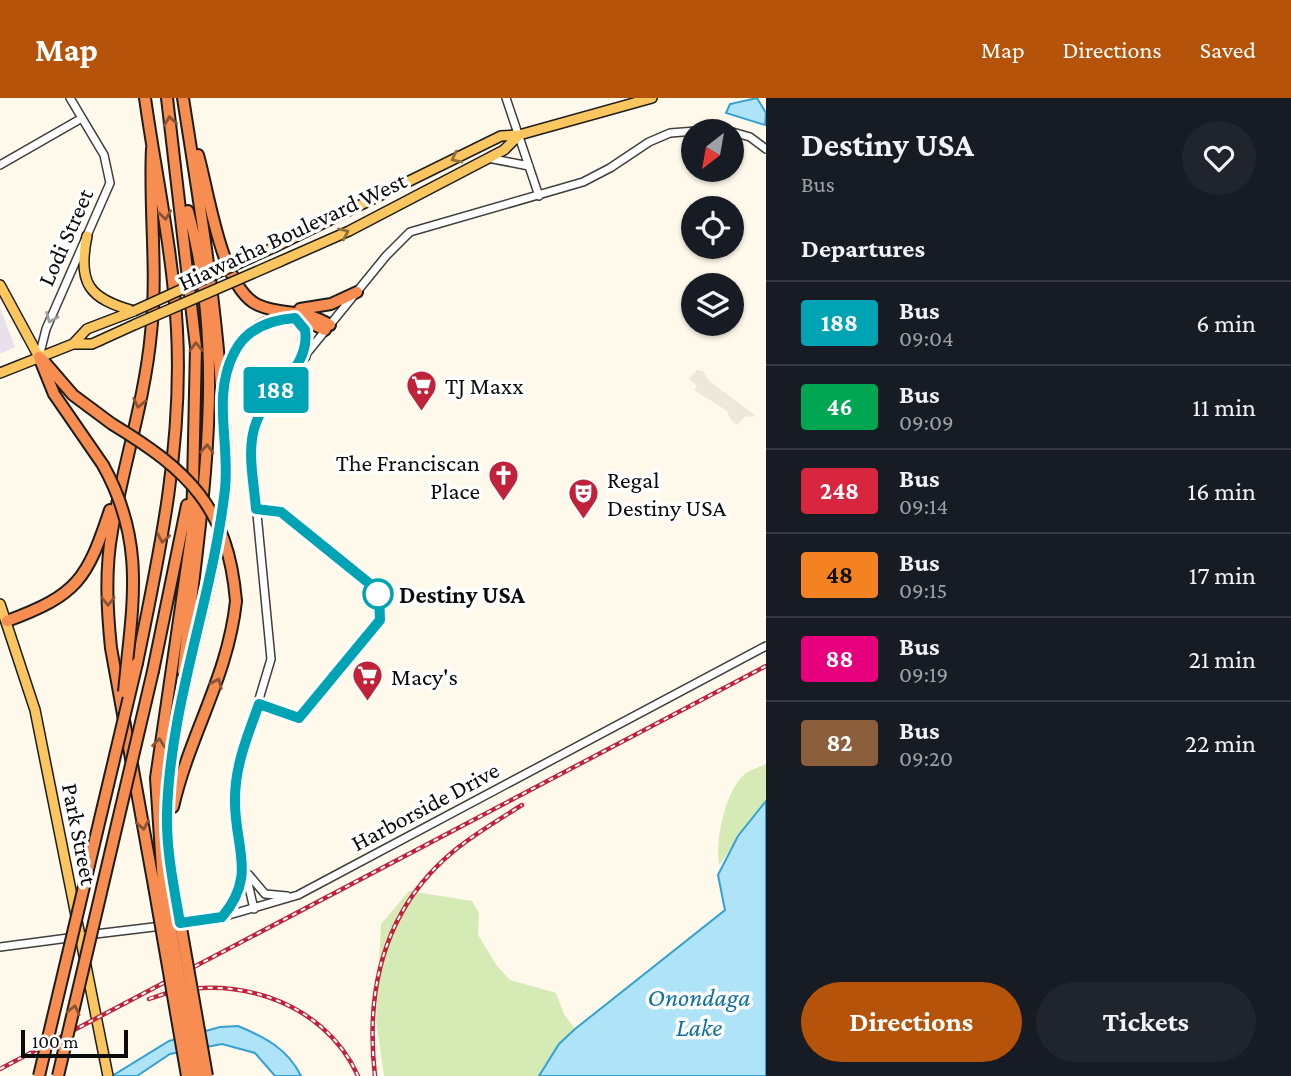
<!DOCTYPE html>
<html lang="en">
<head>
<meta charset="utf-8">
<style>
  body { margin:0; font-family:"Crimson Pro",serif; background:#20242c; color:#f1f3f6; height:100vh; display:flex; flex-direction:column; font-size:26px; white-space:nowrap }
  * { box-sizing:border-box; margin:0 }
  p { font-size:23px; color:#9ea1a6 }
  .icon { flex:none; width:38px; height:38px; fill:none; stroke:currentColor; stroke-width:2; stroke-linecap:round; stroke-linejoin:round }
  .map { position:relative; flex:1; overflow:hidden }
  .drawer { display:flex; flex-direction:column; background:#171b24; width:525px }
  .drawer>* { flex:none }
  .badge { padding:0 14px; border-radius:5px; font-size:24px; line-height:46px }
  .needle { width:46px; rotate:211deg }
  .fabs { position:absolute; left:681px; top:21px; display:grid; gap:14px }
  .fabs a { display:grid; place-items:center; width:63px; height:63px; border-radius:50%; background:#171b24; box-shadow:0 2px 5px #0004; font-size:35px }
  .scale { position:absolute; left:21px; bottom:18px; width:107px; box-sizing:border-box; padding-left:7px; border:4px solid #0c0c0c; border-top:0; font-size:19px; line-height:24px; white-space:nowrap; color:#0c0c0c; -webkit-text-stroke:5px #fff; paint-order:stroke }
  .map>.badge { position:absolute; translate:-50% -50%; box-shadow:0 0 0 4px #fff }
  h2 { padding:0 35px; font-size:26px; line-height:63px }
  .round { display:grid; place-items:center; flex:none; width:74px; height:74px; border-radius:37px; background:#20242c }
  .headline { display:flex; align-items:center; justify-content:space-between; height:119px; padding:0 35px }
  h1 { font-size:33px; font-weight:700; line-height:52px }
  .button { display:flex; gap:14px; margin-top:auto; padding:14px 35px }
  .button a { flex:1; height:80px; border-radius:42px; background:#b45309; color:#fff; font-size:28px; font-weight:700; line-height:80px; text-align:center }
  .button a+a { background:#20242c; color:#f1f3f6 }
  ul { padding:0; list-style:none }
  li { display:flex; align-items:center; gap:21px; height:84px; padding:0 35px; border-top:2px solid #363941 }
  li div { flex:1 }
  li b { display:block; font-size:26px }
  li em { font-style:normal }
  li .badge { min-width:77px; font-weight:700; text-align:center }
  header { display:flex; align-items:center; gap:42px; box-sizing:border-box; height:98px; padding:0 35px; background:#b45309; color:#fff }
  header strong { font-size:33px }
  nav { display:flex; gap:38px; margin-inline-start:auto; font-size:24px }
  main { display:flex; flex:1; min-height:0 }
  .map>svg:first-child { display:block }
</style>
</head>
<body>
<header>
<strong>Map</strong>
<nav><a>Map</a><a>Directions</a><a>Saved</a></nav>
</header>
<main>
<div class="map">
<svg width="766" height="978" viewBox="0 0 766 978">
  <rect width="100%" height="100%" fill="#fff9ec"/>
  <!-- industrial -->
  <path fill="#e9e0ec" d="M0,209L15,249L0,256Z"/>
  <!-- green -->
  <path fill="#d5eab5" d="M766,666V703L719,767C715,744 725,691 746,675C752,671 760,669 766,666Z
    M409,793L472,803L479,815L478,837L497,868L510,882L556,895L564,916L575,931L559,946L539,978H384L376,922L381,826Z"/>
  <!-- plaza -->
  <path fill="#eee7db" d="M697,272L703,273L708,282L756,318L744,319L737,327L730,321L727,313L694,292L697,288L689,281Z"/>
  <!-- water -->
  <path fill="#afe3f7" stroke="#35a1d0" stroke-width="2" d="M757,0L766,15L765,27L726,15L730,6Z
    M766,703V978H539L559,946L575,931L725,812L718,777L738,738Z
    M238,928C265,939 288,951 301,978H275L255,955L222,946L170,956L137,978H112L169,943L220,929Z"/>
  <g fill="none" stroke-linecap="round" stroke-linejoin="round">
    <defs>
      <path id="minor" d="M506,0L539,98
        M488,60L529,68
        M0,67L82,20
        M39,259L46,231L110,85L104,57L70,0
        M249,777L265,796L287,798
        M254,811L244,768L235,702L237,675L271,561L252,364V338L263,309L386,158L410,134L583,84L610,70L649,44L670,35L722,31L750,39L766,51
        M224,818L240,795L243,773
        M178,826L222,819L298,797L766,548
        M87,837L162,828
        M0,849L76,839"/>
      <path id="major" d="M87,138C77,185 89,201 134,213
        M275,149L501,38L519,37L652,0
        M281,163L349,133L504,52L519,37
        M0,187L39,259
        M73,246L87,231L134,213
        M0,275L73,246H92L136,226
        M0,506L35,612L108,978"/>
      <path id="highway" d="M152,50C149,112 158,173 151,235C145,302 123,367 112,433C105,472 107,511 111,550L154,788
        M198,57C209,95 221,190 258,207C283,218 302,210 330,227
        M300,211L331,206L357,194
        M295,220L305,232L304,258
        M39,259L54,296L103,367
        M42,261L73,297L112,326
        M224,286C234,231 274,205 325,232
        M7,523C78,497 87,481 110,412
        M137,565C160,454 183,346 177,232C173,154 156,78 145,0
        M153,573L187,407
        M183,573C199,421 230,263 188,113
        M173,709C190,635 228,579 236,503
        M173,784C148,651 214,520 225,388C228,355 223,321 221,288C214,191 198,96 183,0
        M163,786L156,680L192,433L196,249L167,0"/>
    </defs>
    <!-- minor casing -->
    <use href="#minor" stroke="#3f3f3f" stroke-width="10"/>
    <!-- major casing -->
    <use href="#major" stroke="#1d1d1d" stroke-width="12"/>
    <!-- highway casing -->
    <use href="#highway" stroke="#1d1d1d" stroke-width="14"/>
    <!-- minor -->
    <use href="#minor" stroke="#fff" stroke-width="7"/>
    <!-- major -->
    <use href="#major" stroke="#fbc65f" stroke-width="9"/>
    <!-- highway -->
    <use href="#highway" stroke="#f78d51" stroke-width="10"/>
    <defs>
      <path id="rail" d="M149,901C225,872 323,900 358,978
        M0,971L766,568
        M375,978C365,890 384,810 455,752C476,735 500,721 522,707"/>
    </defs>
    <!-- rail casing -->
    <use href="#rail" stroke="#bf2239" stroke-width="4.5"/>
    <!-- rail -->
    <use href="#rail" stroke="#fff" stroke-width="2" stroke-dasharray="5" stroke-linecap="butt"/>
    <defs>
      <path id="major-bridge" d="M134,213L275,149
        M136,226L281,163"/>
      <path id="highway-bridge" d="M112,326C188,372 228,409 236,503
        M103,367C147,446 132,508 124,594
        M173,784L207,978
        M163,786L197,978
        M154,788L187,978
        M39,978L137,565
        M58,978L153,573"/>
    </defs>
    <!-- major-bridge casing -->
    <use href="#major-bridge" stroke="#1d1d1d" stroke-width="12" stroke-linecap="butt"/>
    <!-- highway-bridge casing -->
    <use href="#highway-bridge" stroke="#1d1d1d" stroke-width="14" stroke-linecap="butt"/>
    <!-- major-bridge -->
    <use href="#major-bridge" stroke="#fbc65f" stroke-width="9"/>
    <!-- highway-bridge -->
    <use href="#highway-bridge" stroke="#f78d51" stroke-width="10"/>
  </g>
  <!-- one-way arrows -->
  <defs><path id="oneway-chevron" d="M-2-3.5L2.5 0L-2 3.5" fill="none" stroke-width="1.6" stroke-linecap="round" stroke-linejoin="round" transform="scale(1.75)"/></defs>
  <g stroke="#8d5332">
    <use href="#oneway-chevron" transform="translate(170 23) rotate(-98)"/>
    <use href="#oneway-chevron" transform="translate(165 117) rotate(82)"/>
    <use href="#oneway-chevron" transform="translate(196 249) rotate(-92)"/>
    <use href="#oneway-chevron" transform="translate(139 305) rotate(102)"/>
    <use href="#oneway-chevron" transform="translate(207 351) rotate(-87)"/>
    <use href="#oneway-chevron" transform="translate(163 440) rotate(101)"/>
    <use href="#oneway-chevron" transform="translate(108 503) rotate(90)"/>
    <use href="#oneway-chevron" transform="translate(217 585) rotate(-67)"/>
    <use href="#oneway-chevron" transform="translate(159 645) rotate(-84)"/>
    <use href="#oneway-chevron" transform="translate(143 727) rotate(80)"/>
    <use href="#oneway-chevron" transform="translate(74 912) rotate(-77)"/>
  </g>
  <g stroke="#8f723a">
    <use href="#oneway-chevron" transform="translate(456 60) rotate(154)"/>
    <use href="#oneway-chevron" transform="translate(344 135) rotate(-24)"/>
  </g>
  <use stroke="#9e9e9e" href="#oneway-chevron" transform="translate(51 220) rotate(112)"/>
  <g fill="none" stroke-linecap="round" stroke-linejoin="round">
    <defs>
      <path id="line" d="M295,220L305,232C311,271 268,291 256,325C246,351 254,384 256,411L281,414L370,486L379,497L380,522L299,620L259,606C248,637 235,667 235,701C234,749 258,777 222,819L180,825C174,789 166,752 167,715C170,605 213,499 225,391C230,345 212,298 234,255C246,230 270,222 295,220Z"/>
    </defs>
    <!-- line casing -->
    <use href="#line" stroke="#fff" stroke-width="16"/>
    <!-- line -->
    <use href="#line" stroke="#00a3b4" stroke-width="10"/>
  </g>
  <!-- icons -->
  <defs>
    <symbol id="supermarket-pin" viewBox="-11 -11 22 30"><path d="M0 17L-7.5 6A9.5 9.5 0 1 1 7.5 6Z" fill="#bf2239" stroke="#fff"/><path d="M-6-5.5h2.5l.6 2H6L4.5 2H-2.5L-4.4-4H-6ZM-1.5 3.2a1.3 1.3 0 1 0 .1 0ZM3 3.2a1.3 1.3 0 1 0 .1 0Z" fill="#fff"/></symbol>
    <symbol id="church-pin" viewBox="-11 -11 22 30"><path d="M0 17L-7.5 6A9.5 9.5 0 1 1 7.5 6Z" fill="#bf2239" stroke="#fff"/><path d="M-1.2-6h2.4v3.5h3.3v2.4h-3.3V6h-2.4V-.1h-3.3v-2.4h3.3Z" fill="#fff"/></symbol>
    <symbol id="theatre-pin" viewBox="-11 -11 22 30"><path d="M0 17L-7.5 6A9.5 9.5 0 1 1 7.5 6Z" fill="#bf2239" stroke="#fff"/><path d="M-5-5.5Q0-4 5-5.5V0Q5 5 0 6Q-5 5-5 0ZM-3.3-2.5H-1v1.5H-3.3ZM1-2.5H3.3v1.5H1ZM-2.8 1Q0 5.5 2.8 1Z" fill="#fff"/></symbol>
  </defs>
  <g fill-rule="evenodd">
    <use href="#supermarket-pin" x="404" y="270" width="35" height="47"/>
    <use href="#church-pin" x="486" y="360" width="35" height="47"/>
    <use href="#theatre-pin" x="566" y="378" width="35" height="47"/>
    <use href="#supermarket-pin" x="350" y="560" width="35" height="47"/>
  </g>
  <!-- markers -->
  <circle fill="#fff" stroke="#00a3b4" stroke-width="3.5" cx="378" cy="496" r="14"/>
  <g text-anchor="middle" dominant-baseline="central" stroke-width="7" stroke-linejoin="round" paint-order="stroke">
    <!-- street labels -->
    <g font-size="24" fill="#0c0c0c" stroke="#fff">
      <text transform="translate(292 133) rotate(-25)">Hiawatha Boulevard West</text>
      <text transform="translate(65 139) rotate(-66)">Lodi Street</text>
      <text transform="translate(425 708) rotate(-28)">Harborside Drive</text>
      <text transform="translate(80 736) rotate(79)">Park Street</text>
    </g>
    <!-- poi labels -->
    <g font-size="24" fill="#0c0c0c" stroke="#fff" text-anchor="start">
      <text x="445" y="287">TJ Maxx</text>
      <text x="480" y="364" text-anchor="end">The Franciscan<tspan x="480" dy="28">Place</tspan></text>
      <text x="607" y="381">Regal<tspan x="607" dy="28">Destiny USA</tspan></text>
      <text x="391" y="578">Macy's</text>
    </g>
    <!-- stop labels -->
    <g font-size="24" font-weight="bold" fill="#0c0c0c" stroke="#fff" text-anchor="start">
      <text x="399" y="496">Destiny USA</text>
    </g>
    <!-- water labels -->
    <g font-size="26" font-style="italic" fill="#1371a0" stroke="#fff">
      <text x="699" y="899">Onondaga<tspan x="699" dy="30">Lake</tspan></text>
    </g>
  </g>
</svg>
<div class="fabs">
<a><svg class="needle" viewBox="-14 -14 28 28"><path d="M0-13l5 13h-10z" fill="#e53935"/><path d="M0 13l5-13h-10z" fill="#9ea1a6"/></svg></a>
<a><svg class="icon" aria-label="locate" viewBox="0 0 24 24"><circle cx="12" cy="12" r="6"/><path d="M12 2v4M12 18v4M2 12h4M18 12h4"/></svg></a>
<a><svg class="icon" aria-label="layers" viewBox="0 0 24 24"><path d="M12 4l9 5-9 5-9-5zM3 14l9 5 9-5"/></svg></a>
</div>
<div class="scale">100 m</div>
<b class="badge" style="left:276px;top:292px;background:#00a3b4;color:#fff">188</b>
</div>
<section class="drawer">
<div class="headline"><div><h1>Destiny USA</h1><p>Bus</p></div><a class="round"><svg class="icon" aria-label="heart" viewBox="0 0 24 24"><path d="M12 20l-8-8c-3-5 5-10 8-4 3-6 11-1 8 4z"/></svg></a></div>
<h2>Departures</h2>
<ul>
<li><span class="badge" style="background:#00a3b4;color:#fff">188</span><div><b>Bus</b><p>09:04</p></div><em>6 min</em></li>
<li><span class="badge" style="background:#00a651;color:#fff">46</span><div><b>Bus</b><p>09:09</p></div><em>11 min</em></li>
<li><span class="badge" style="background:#d7263d;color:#fff">248</span><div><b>Bus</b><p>09:14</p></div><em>16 min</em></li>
<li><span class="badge" style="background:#f58220;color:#111">48</span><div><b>Bus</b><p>09:15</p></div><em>17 min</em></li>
<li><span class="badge" style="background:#e6007e;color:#fff">88</span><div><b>Bus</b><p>09:19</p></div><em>21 min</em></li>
<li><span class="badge" style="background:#8b5e3c;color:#fff">82</span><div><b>Bus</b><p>09:20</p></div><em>22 min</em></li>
</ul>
<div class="button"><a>Directions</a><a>Tickets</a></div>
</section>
</main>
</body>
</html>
